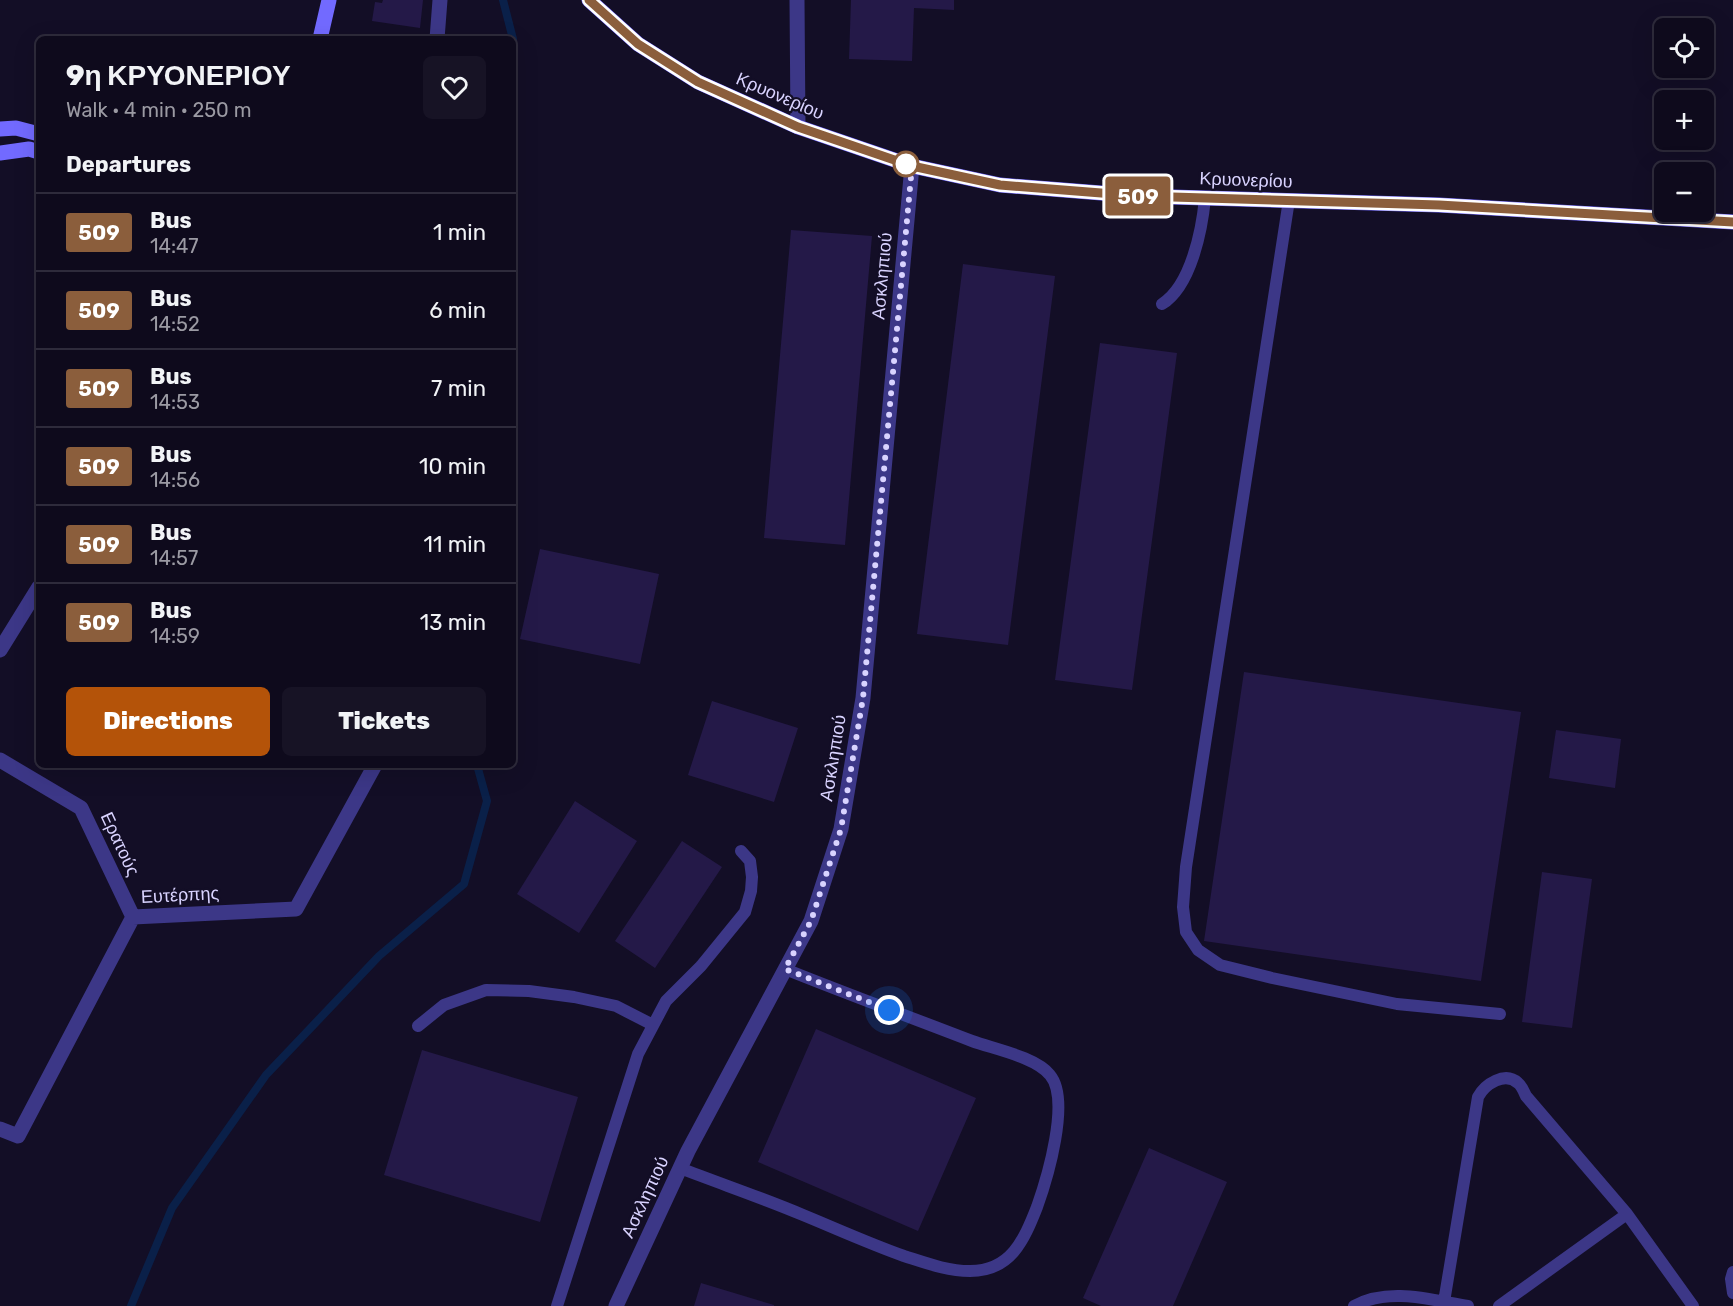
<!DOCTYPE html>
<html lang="en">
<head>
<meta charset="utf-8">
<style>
  body { margin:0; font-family:Rubik,sans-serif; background:#171325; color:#f1f3f6; height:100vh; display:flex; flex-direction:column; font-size:22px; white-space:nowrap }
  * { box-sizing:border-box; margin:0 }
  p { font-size:20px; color:#9b9aa3 }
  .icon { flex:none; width:33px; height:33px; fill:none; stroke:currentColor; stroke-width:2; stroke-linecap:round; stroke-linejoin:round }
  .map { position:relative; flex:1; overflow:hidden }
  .panel { position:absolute; left:36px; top:36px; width:480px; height:732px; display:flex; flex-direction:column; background:#0e0a1c; border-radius:9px; box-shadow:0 6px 24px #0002,0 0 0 2px #2e2b3b }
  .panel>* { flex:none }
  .badge { padding:0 12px; border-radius:4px; font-size:21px; line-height:39px }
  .fabs { position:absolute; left:1654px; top:18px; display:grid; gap:12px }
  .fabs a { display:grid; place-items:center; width:60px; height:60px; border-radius:9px; background:#0e0a1c; box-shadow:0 6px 24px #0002,0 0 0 2px #2e2b3b; font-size:30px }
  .you { position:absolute; width:30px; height:30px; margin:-15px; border:4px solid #fff; border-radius:50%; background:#1a73e8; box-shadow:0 0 0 9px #1a73e833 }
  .map>.badge { position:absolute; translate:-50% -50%; box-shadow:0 0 0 3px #fff }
  h2 { padding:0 30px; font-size:22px; line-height:54px }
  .round { display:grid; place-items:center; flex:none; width:63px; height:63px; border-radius:9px; background:#171325 }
  .overview { display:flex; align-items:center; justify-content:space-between; height:102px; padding:0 30px }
  h1 { font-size:28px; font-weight:800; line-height:45px }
  .cta { display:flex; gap:12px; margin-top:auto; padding:12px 30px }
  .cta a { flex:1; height:69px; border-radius:9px; background:#b45309; color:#fff; font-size:24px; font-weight:800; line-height:69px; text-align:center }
  .cta a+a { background:#171325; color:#f1f3f6 }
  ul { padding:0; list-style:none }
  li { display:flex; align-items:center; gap:18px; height:78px; padding:0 30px; border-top:2px solid #2e2b3b }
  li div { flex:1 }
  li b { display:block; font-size:22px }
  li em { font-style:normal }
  li .badge { min-width:66px; font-weight:700; text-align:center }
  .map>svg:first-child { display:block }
</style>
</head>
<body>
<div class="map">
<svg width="1733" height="1306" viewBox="0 0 1733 1306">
  <rect width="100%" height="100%" fill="#130e26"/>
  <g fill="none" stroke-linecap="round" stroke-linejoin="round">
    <!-- stream -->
    <path stroke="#0a2049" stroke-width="8" d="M503,0L513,39
      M513,40V51
      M131,1306L172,1208L266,1075L379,956L464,884L487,801L477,765"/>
  </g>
  <!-- building -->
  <path fill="#241948" d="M383,0H423L420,28L372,21L375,2L382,3Z
    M851,0H954V10L914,8L912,61L849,59Z
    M791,230L872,236L845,545L764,538Z
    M963,264L1055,276L1008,645L917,634Z
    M1100,343L1177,353L1132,690L1055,680Z
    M540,549L659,574L640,664L520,639Z
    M1244,672L1521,712L1481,981L1204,941Z
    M712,701L798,728L774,802L688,775Z
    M1556,730L1621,739L1615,788L1549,778Z
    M575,801L637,841L579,933L517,894Z
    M682,841L722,867L655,968L615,941Z
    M1542,872L1592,879L1572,1028L1522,1022Z
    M816,1029L976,1098L918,1231L758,1162Z
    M422,1050L578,1097L540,1222L384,1175Z
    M1149,1148L1227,1182L1173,1306H1101L1083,1298Z
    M701,1283L774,1305V1306H694Z"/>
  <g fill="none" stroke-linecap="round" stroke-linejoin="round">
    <!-- service -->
    <path stroke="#3c3787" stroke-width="12" d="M1289,200L1186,867L1183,907L1186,932L1198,950L1220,965L1272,978L1397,1004L1500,1014
      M1162,304C1191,286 1202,230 1205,198
      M418,1026L444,1005L486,990L529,991L574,997L616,1006L653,1025
      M680,1168C721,1184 763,1198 803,1215C837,1229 870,1244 904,1256C926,1263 947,1271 970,1271C1011,1271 1024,1240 1037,1207C1047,1179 1071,1100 1050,1075C1036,1057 994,1049 972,1041C910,1017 847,994 785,969
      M1733,1272L1731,1279L1733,1293
      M1444,1302L1478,1097C1485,1084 1505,1071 1518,1083C1522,1086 1524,1092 1526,1096L1627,1214L1693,1306
      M557,1306L638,1054L666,1001L701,966L745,912L751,891L752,877L750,861L741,851
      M1354,1306C1389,1287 1431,1300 1468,1306
      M1499,1306L1627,1214"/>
    <!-- minor -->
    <path stroke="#3c3787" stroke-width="15" d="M437,39L440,0
      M0,650L39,587
      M0,760L81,808L133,917
      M133,917L296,909L375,765
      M0,1129L18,1136L133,917
      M616,1306L688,1151L811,921L841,829L863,698L912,166"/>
    <!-- tertiary -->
    <path stroke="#3c3787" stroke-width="15" d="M797,0L798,127"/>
    <!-- secondary -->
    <path stroke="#726aff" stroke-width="15" d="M589,0L638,44L698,82L798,127L912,166L1000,185L1139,196L1439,205L1733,222
      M320,39L329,0
      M0,129L16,128L39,134
      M0,153L29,149L39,152"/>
  </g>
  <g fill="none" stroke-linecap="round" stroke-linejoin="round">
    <defs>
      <path id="line" d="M589,0L638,44L698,82L798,127L912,166L1000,185L1139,196L1439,205L1733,222"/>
    </defs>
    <!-- line casing -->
    <use href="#line" stroke="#fff" stroke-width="14"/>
    <!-- line -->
    <use href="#line" stroke="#8b5e3c" stroke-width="9"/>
    <!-- walk -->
    <path stroke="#d9d3ff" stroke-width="6" stroke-dasharray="0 10.8" d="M889,1010L785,969L811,921L841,829L863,698L912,166L906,164"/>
  </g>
  <!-- markers -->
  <circle fill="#fff" stroke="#8b5e3c" stroke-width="3" cx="906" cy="164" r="12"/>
  <g text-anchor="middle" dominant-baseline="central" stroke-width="4.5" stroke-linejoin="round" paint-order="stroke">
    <!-- street labels -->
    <g font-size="18" fill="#d9d3ff" stroke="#130e26">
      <text transform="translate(780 96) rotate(23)">Κρυονερίου</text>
      <text transform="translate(1246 180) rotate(2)">Κρυονερίου</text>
      <text transform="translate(882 276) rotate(-85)">Ασκληπιού</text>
      <text transform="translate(833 758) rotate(-81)">Ασκληπιού</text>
      <text transform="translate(120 844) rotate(65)">Ερατούς</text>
      <text transform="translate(180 895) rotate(-3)">Ευτέρπης</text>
      <text transform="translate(645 1197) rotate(-65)">Ασκληπιού</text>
    </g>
  </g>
</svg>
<div class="fabs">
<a><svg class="icon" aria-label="locate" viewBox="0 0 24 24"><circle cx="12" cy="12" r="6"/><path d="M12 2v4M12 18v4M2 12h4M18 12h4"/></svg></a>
<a>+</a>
<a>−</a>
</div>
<div class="you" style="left:889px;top:1010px"></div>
<b class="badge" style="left:1138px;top:196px;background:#8b5e3c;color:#fff">509</b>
<section class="panel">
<div class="overview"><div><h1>9η ΚΡΥΟΝΕΡΙΟΥ</h1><p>Walk · 4 min · 250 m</p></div><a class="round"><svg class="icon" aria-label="heart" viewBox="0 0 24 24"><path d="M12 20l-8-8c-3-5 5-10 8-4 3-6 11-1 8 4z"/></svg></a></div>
<h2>Departures</h2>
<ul>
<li><span class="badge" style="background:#8b5e3c;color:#fff">509</span><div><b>Bus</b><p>14:47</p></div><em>1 min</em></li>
<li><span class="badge" style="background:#8b5e3c;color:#fff">509</span><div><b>Bus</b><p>14:52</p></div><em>6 min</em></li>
<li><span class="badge" style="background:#8b5e3c;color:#fff">509</span><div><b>Bus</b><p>14:53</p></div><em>7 min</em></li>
<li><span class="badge" style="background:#8b5e3c;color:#fff">509</span><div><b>Bus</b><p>14:56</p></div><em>10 min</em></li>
<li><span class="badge" style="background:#8b5e3c;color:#fff">509</span><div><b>Bus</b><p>14:57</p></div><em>11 min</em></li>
<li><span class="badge" style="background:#8b5e3c;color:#fff">509</span><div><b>Bus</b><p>14:59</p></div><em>13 min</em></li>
</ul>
<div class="cta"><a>Directions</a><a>Tickets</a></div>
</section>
</div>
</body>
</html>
